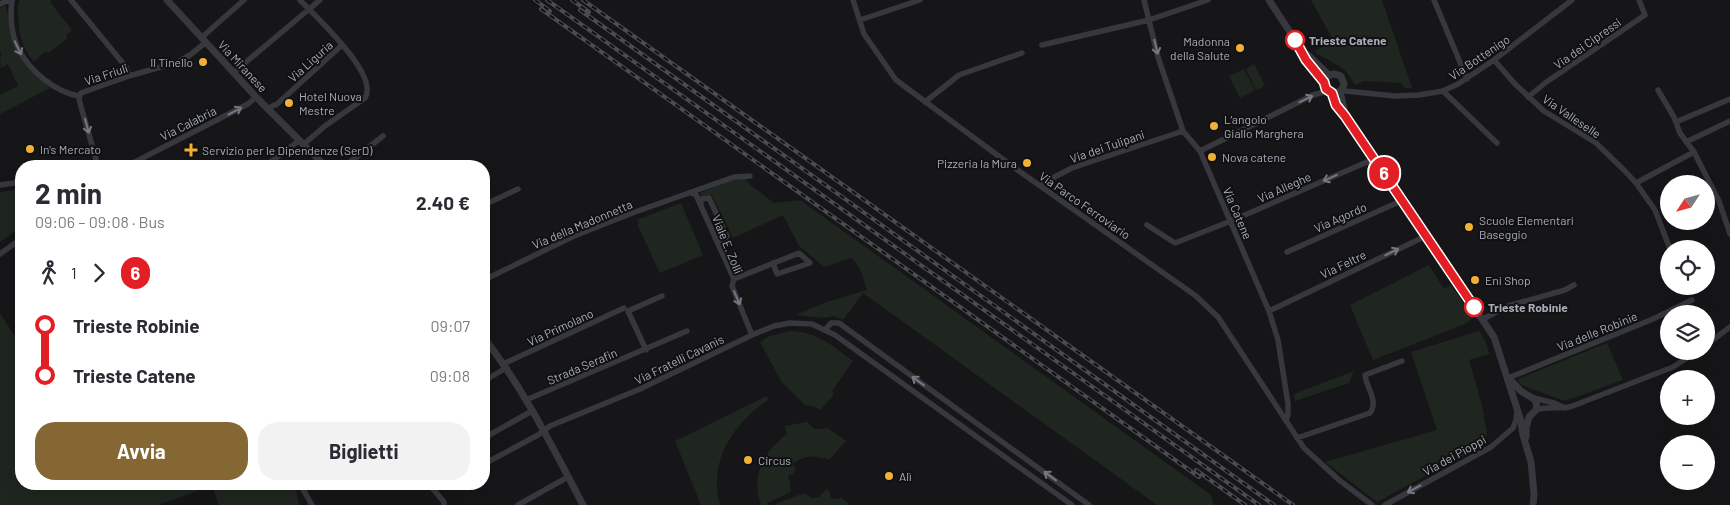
<!DOCTYPE html>
<html lang="it">
<head>
<meta charset="utf-8">
<style>
  body { margin:0; font-family:Barlow,sans-serif; background:#f2f2f3; color:#2b2b33; height:100vh; display:flex; flex-direction:column; font-size:19px; white-space:nowrap }
  * { box-sizing:border-box; margin:0 }
  p { font-size:16px; color:#7c7c81 }
  .icon { flex:none; width:28px; height:28px; fill:none; stroke:currentColor; stroke-width:2; stroke-linecap:round; stroke-linejoin:round }
  .map { position:relative; flex:1; overflow:hidden }
  .details { position:absolute; left:15px; top:160px; width:475px; height:330px; display:flex; flex-direction:column; background:#fff; border-radius:20px; box-shadow:0 5px 20px #0002 }
  .details>* { flex:none }
  .badge { padding:0 10px; border-radius:16px; font-size:18px; line-height:32px }
  .needle { width:32px; rotate:234deg }
  .tools { position:absolute; left:1660px; top:175px; display:grid; gap:10px }
  .tools a { display:grid; place-items:center; width:55px; height:55px; border-radius:50%; background:#fff; box-shadow:0 5px 20px #0002; font-size:25px }
  .map>.badge { position:absolute; translate:-50% -50%; box-shadow:0 0 0 2px #fff }
  .legs { display:flex; align-items:center; gap:8px; height:55px; padding:0 20px; font-size:16px }
  .legs p { margin-inline-start:auto }
  .summary { display:flex; align-items:center; justify-content:space-between; height:85px; padding:0 20px }
  h1 { font-size:28px; font-weight:700; line-height:38px }
  .primary-button { display:flex; gap:10px; margin-top:auto; padding:10px 20px }
  .primary-button a { flex:1; height:58px; border-radius:20px; background:#856733; color:#fff; font-size:20px; font-weight:700; line-height:58px; text-align:center }
  .primary-button a+a { background:#f2f2f3; color:#2b2b33 }
  ul { padding:0 20px; list-style:none }
  li { display:flex; align-items:center; gap:18px; height:50px; font-size:19px }
  li i { display:grid; place-items:center; width:8px; height:100%; margin:0 6px; background:currentColor }
  li i::after { content:''; width:12px; height:12px; margin:-6px; border:4px solid; border-radius:50%; background:#fff }
  li p { margin-inline-start:auto }
  li:first-child i { background:linear-gradient(#0000 50%,currentColor 0) }
  li:last-child i { background:linear-gradient(currentColor 50%,#0000 0) }
  .map>svg:first-child { display:block }
</style>
</head>
<body>
<div class="map">
<svg width="1730" height="505" viewBox="0 0 1730 505">
  <rect width="100%" height="100%" fill="#161618"/>
  <!-- green -->
  <path fill="#1e261f" d="M19,0H52L50,2L72,30L66,35L68,38L48,53L46,51L34,62C19,44 18,27 18,5L19,4Z
    M1311,0H1382L1412,88H1405L1401,83L1364,81L1355,85L1348,74L1341,67L1314,52L1334,41Z
    M5,5C10,15 8,25 11,36C16,58 34,73 50,88L0,114V95L18,86L8,64L1,68L0,57L2,56L0,51V8Z
    M1254,64L1265,86L1256,90L1246,69Z
    M1244,69L1255,90L1240,98L1229,76Z
    M746,178L748,183L774,203L800,200L1211,495L1214,505H1157L863,293L843,320L834,316L823,318L795,315L827,302L867,290C863,278 861,265 851,258L824,267L799,246L783,215L733,238L712,195L701,196L700,193L730,180Z
    M21,189V227L0,242V192Z
    M681,203L703,255L660,273L637,224L639,223L637,220Z
    M1429,265L1444,289L1451,285L1473,318L1465,324L1373,360L1350,305Z
    M0,313L21,346V484H194L197,491L158,505H0Z
    M790,331C817,332 832,345 853,361L832,391L834,395L820,410L810,405L806,406L781,381L760,342L770,336Z
    M1479,331L1486,342L1489,354L1469,360L1482,405L1487,433L1483,445L1377,502L1325,462L1437,430L1411,352Z
    M1607,343L1623,380L1565,401L1526,387L1520,384L1518,379Z
    M1354,371L1349,383L1295,401L1294,394Z
    M767,396L768,400C733,424 708,461 720,505H701L675,441Z
    M807,422L814,429H825L826,427L846,441L829,460C815,455 804,454 792,465L796,468L792,475H789L788,479L790,480L791,492L767,503L768,505H761C750,477 764,451 787,434L785,426Z
    M215,484H292L297,493L299,505H219L212,486Z
    M826,489L830,491V496L833,499H839L841,497L849,505H773L804,493L812,498L819,497Z"/>
  <g fill="none" stroke-linecap="round" stroke-linejoin="round">
    <!-- minor -->
    <path stroke="#37383d" stroke-width="5.5" d="M12,0C10,15 11,36 19,50C31,72 55,92 79,96
      M71,0L126,67L129,76
      M300,0C315,16 380,75 365,98L325,126L304,144
      M853,0L864,34L896,80L1012,166L1196,296L1218,317L1304,448L1339,480L1372,505
      M1144,0L1158,57L1183,131L1200,151L1269,311L1278,340L1288,404V415L1286,421
      M1434,0L1467,79
      M0,4L9,0
      M860,20L920,0
      M201,38L244,0
      M1042,45L1149,20L1208,0
      M1494,60L1515,84L1544,111L1596,143L1624,170L1636,183L1655,210L1670,249
      M233,73L320,0
      M1342,90L1345,91L1395,96L1419,95L1443,91L1458,84L1494,60L1572,0
      M1658,90L1674,117L1680,133L1694,152L1719,201L1730,234
      M1443,91L1497,143
      M1528,97L1545,83L1645,15L1639,0
      M925,102L959,75L1022,53
      M268,109L274,105H276L342,45
      M1676,122L1730,99
      M1686,142L1730,121
      M1200,151L1313,95L1328,91
      M94,166L96,159L80,103L79,98L81,93L129,76L178,62L190,55L205,43
      M127,166L248,104L256,97
      M265,166L300,140
      M345,166L383,136
      M1636,183L1694,152
      M0,185L21,182
      M1039,185L1072,168L1183,131
      M691,193L696,195L734,279L732,286L752,335
      M701,204V199L709,198L727,236L725,239L719,241L715,238
      M484,205L518,189
      M1147,225L1175,243L1231,221L1367,162L1375,160
      M484,236L486,244L484,248
      M1287,252L1401,201
      M0,254L21,239
      M734,279L799,253L810,263L777,274L773,263
      M484,280L574,236L635,212L734,177L750,176
      M1269,311L1426,236
      M1483,319L1508,306L1565,290L1574,285
      M825,330L831,323H839L1089,505
      M1706,345L1730,327
      M646,350L628,311L662,296
      M503,364L624,308
      M1508,378L1653,319L1692,300
      M484,381L506,368
      M1534,398L1554,403L1565,408
      M526,400L687,331
      M1536,410C1547,406 1558,409 1570,407L1673,367L1698,351
      M484,438L532,411
      M1297,438L1370,413C1379,401 1366,387 1365,375L1402,361
      M484,464L538,435L550,426L640,389L752,335L774,326L790,323L812,324L835,335L1072,505
      M300,484L312,505
      M433,489L444,502V505
      M518,505L568,477
      M1385,505L1491,447L1513,428L1516,420L1517,411"/>
    <!-- tertiary -->
    <path stroke="#37383d" stroke-width="7" d="M167,0L256,97L325,166
      M1269,0L1303,52L1306,60L1324,82L1326,89C1333,96 1342,93 1344,84L1341,76L1335,74L1329,75L1324,82
      M1304,53L1309,56L1329,75
      M1340,91L1345,113
      M1332,93L1336,105L1375,160L1494,337L1520,418L1523,435L1531,462L1534,494L1533,505
      M484,338C524,389 553,448 583,505
      M1508,378C1512,381 1516,386 1520,390C1528,398 1539,396 1536,410L1529,417L1526,428V437"/>
    <defs>
      <path id="rail" d="M535,0L550,11
        M547,0L1259,505
        M572,0L589,12
        M583,0L1293,505
        M541,9L1199,477
        M580,10L1274,505
        M1196,470L1245,505"/>
    </defs>
    <!-- rail casing -->
    <use href="#rail" stroke="#4a4c52" stroke-width="4"/>
    <!-- rail -->
    <use href="#rail" stroke="#111113" stroke-width="2" stroke-dasharray="5.5" stroke-linecap="butt"/>
  </g>
  <!-- one-way arrows -->
  <defs><path id="oneway-shaft" d="M-6 0H5M1.5-3L5.5 0L1.5 3" fill="none" stroke-width="1.6" stroke-linecap="round" stroke-linejoin="round" transform="scale(1.25)"/></defs>
  <g stroke="#757881">
    <use href="#oneway-shaft" transform="translate(1156 47) rotate(77)"/>
    <use href="#oneway-shaft" transform="translate(18 48) rotate(65)"/>
    <use href="#oneway-shaft" transform="translate(1306 99) rotate(-26)"/>
    <use href="#oneway-shaft" transform="translate(235 111) rotate(-28)"/>
    <use href="#oneway-shaft" transform="translate(87 126) rotate(75)"/>
    <use href="#oneway-shaft" transform="translate(1330 178) rotate(156)"/>
    <use href="#oneway-shaft" transform="translate(1392 252) rotate(-26)"/>
    <use href="#oneway-shaft" transform="translate(737 298) rotate(67)"/>
    <use href="#oneway-shaft" transform="translate(918 381) rotate(-144)"/>
    <use href="#oneway-shaft" transform="translate(1050 476) rotate(-144)"/>
    <use href="#oneway-shaft" transform="translate(1414 489) rotate(152)"/>
  </g>
  <g fill="none" stroke-linecap="round" stroke-linejoin="round">
    <defs>
      <path id="line-1" d="M1295,40L1306,60L1324,82L1326,89L1332,93L1336,105L1345,116L1474,307"/>
    </defs>
    <!-- line-1 casing -->
    <use href="#line-1" stroke="#fff" stroke-width="11"/>
    <!-- line-1 -->
    <use href="#line-1" stroke="#e31e24" stroke-width="8"/>
  </g>
  <!-- markers -->
  <g fill="#fff" stroke="#e31e24" stroke-width="2.5">
    <circle cx="1295" cy="40" r="9"/>
    <circle cx="1474" cy="307" r="9"/>
  </g>
  <g fill="#f2b134" stroke="#111113" stroke-width="2">
    <circle cx="1240" cy="48" r="5"/>
    <circle cx="203" cy="62" r="5"/>
    <circle cx="289" cy="103" r="5"/>
    <circle cx="1214" cy="126" r="5"/>
    <circle cx="30" cy="149" r="5"/>
    <path d="M188.5 142.5h5v5h5v5h-5v5h-5v-5h-5v-5h5z"/>
    <circle cx="1212" cy="157" r="5"/>
    <circle cx="1027" cy="163" r="5"/>
    <circle cx="1469" cy="227" r="5"/>
    <circle cx="1475" cy="280" r="5"/>
    <circle cx="748" cy="460" r="5"/>
    <circle cx="889" cy="476" r="5"/>
  </g>
  <g text-anchor="middle" dominant-baseline="central" stroke-width="4" stroke-linejoin="round" paint-order="stroke">
    <!-- stop labels -->
    <g font-size="12" font-weight="bold" fill="#a8adb8" stroke="#111113" text-anchor="start">
      <text x="1309" y="40">Trieste Catene</text>
      <text x="1488" y="307">Trieste Robinie</text>
    </g>
    <!-- poi labels -->
    <g font-size="12" fill="#a8adb8" stroke="#111113" text-anchor="start">
      <text x="1230" y="41" text-anchor="end">Madonna<tspan x="1230" dy="14">della Salute</tspan></text>
      <text x="193" y="62" text-anchor="end">Il Tinello</text>
      <text x="299" y="96">Hotel Nuova<tspan x="299" dy="14">Mestre</tspan></text>
      <text x="1224" y="119">L’angolo<tspan x="1224" dy="14">Giallo Marghera</tspan></text>
      <text x="40" y="149">In's Mercato</text>
      <text x="202" y="150">Servizio per le Dipendenze (SerD)</text>
      <text x="1222" y="157">Nova catene</text>
      <text x="1017" y="163" text-anchor="end">Pizzeria la Mura</text>
      <text x="1479" y="220">Scuole Elementari<tspan x="1479" dy="14">Baseggio</tspan></text>
      <text x="1485" y="280">Eni Shop</text>
      <text x="758" y="460">Circus</text>
      <text x="899" y="476">Alì</text>
    </g>
    <!-- street labels -->
    <g font-size="12" fill="#a8adb8" stroke="#111113">
      <text transform="translate(1587 43) rotate(-35)">Via dei Cipressi</text>
      <text transform="translate(1479 57) rotate(-34)">Via Bottenigo</text>
      <text transform="translate(310 61) rotate(-42)">Via Liguria</text>
      <text transform="translate(243 66) rotate(47)">Via Miranese</text>
      <text transform="translate(106 74) rotate(-18)">Via Friuli</text>
      <text transform="translate(1572 116) rotate(34)">Via Valleselle</text>
      <text transform="translate(188 123) rotate(-27)">Via Calabria</text>
      <text transform="translate(1107 146) rotate(-19)">Via dei Tulipani</text>
      <text transform="translate(1284 187) rotate(-24)">Via Alleghe</text>
      <text transform="translate(1085 205) rotate(35)">Via Parco Ferroviario</text>
      <text transform="translate(1238 213) rotate(67)">Via Catene</text>
      <text transform="translate(1340 217) rotate(-24)">Via Agordo</text>
      <text transform="translate(582 224) rotate(-23)">Via della Madonnetta</text>
      <text transform="translate(728 244) rotate(68)">Viale E. Zolli</text>
      <text transform="translate(1343 264) rotate(-26)">Via Feltre</text>
      <text transform="translate(560 327) rotate(-25)">Via Primolano</text>
      <text transform="translate(1597 331) rotate(-22)">Via delle Robinie</text>
      <text transform="translate(679 359) rotate(-26)">Via Fratelli Cavanis</text>
      <text transform="translate(582 366) rotate(-23)">Strada Serafin</text>
      <text transform="translate(1454 455) rotate(-29)">Via dei Pioppi</text>
    </g>
  </g>
</svg>
<div class="tools">
<a><svg class="needle" viewBox="-14 -14 28 28"><path d="M0-13l5 13h-10z" fill="#e53935"/><path d="M0 13l5-13h-10z" fill="#7c7c81"/></svg></a>
<a><svg class="icon" aria-label="locate" viewBox="0 0 24 24"><circle cx="12" cy="12" r="6"/><path d="M12 2v4M12 18v4M2 12h4M18 12h4"/></svg></a>
<a><svg class="icon" aria-label="layers" viewBox="0 0 24 24"><path d="M12 4l9 5-9 5-9-5zM3 14l9 5 9-5"/></svg></a>
<a>+</a>
<a>−</a>
</div>
<b class="badge" style="left:1384px;top:173px;background:#e31e24;color:#fff">6</b>
<section class="details">
<div class="summary"><div><h1>2 min</h1><p>09:06 – 09:08 · Bus</p></div><b>2.40 €</b></div>
<div class="legs"><svg class="icon" aria-label="walk" viewBox="0 0 24 24"><circle cx="13" cy="4" r="2"/><path d="M13 8l-2 6 4 7M11 14l-3 7M7 12l3-4h3l4 4"/></svg>1<svg class="icon" aria-label="forward" viewBox="0 0 24 24"><path d="M9 5l7 7-7 7"/></svg><b class="badge" style="background:#e31e24;color:#fff">6</b></div>
<ul>
<li><i style="color:#e31e24"></i><b>Trieste Robinie</b><p>09:07</p></li>
<li><i style="color:#e31e24"></i><b>Trieste Catene</b><p>09:08</p></li>
</ul>
<div class="primary-button"><a>Avvia</a><a>Biglietti</a></div>
</section>
</div>
</body>
</html>
